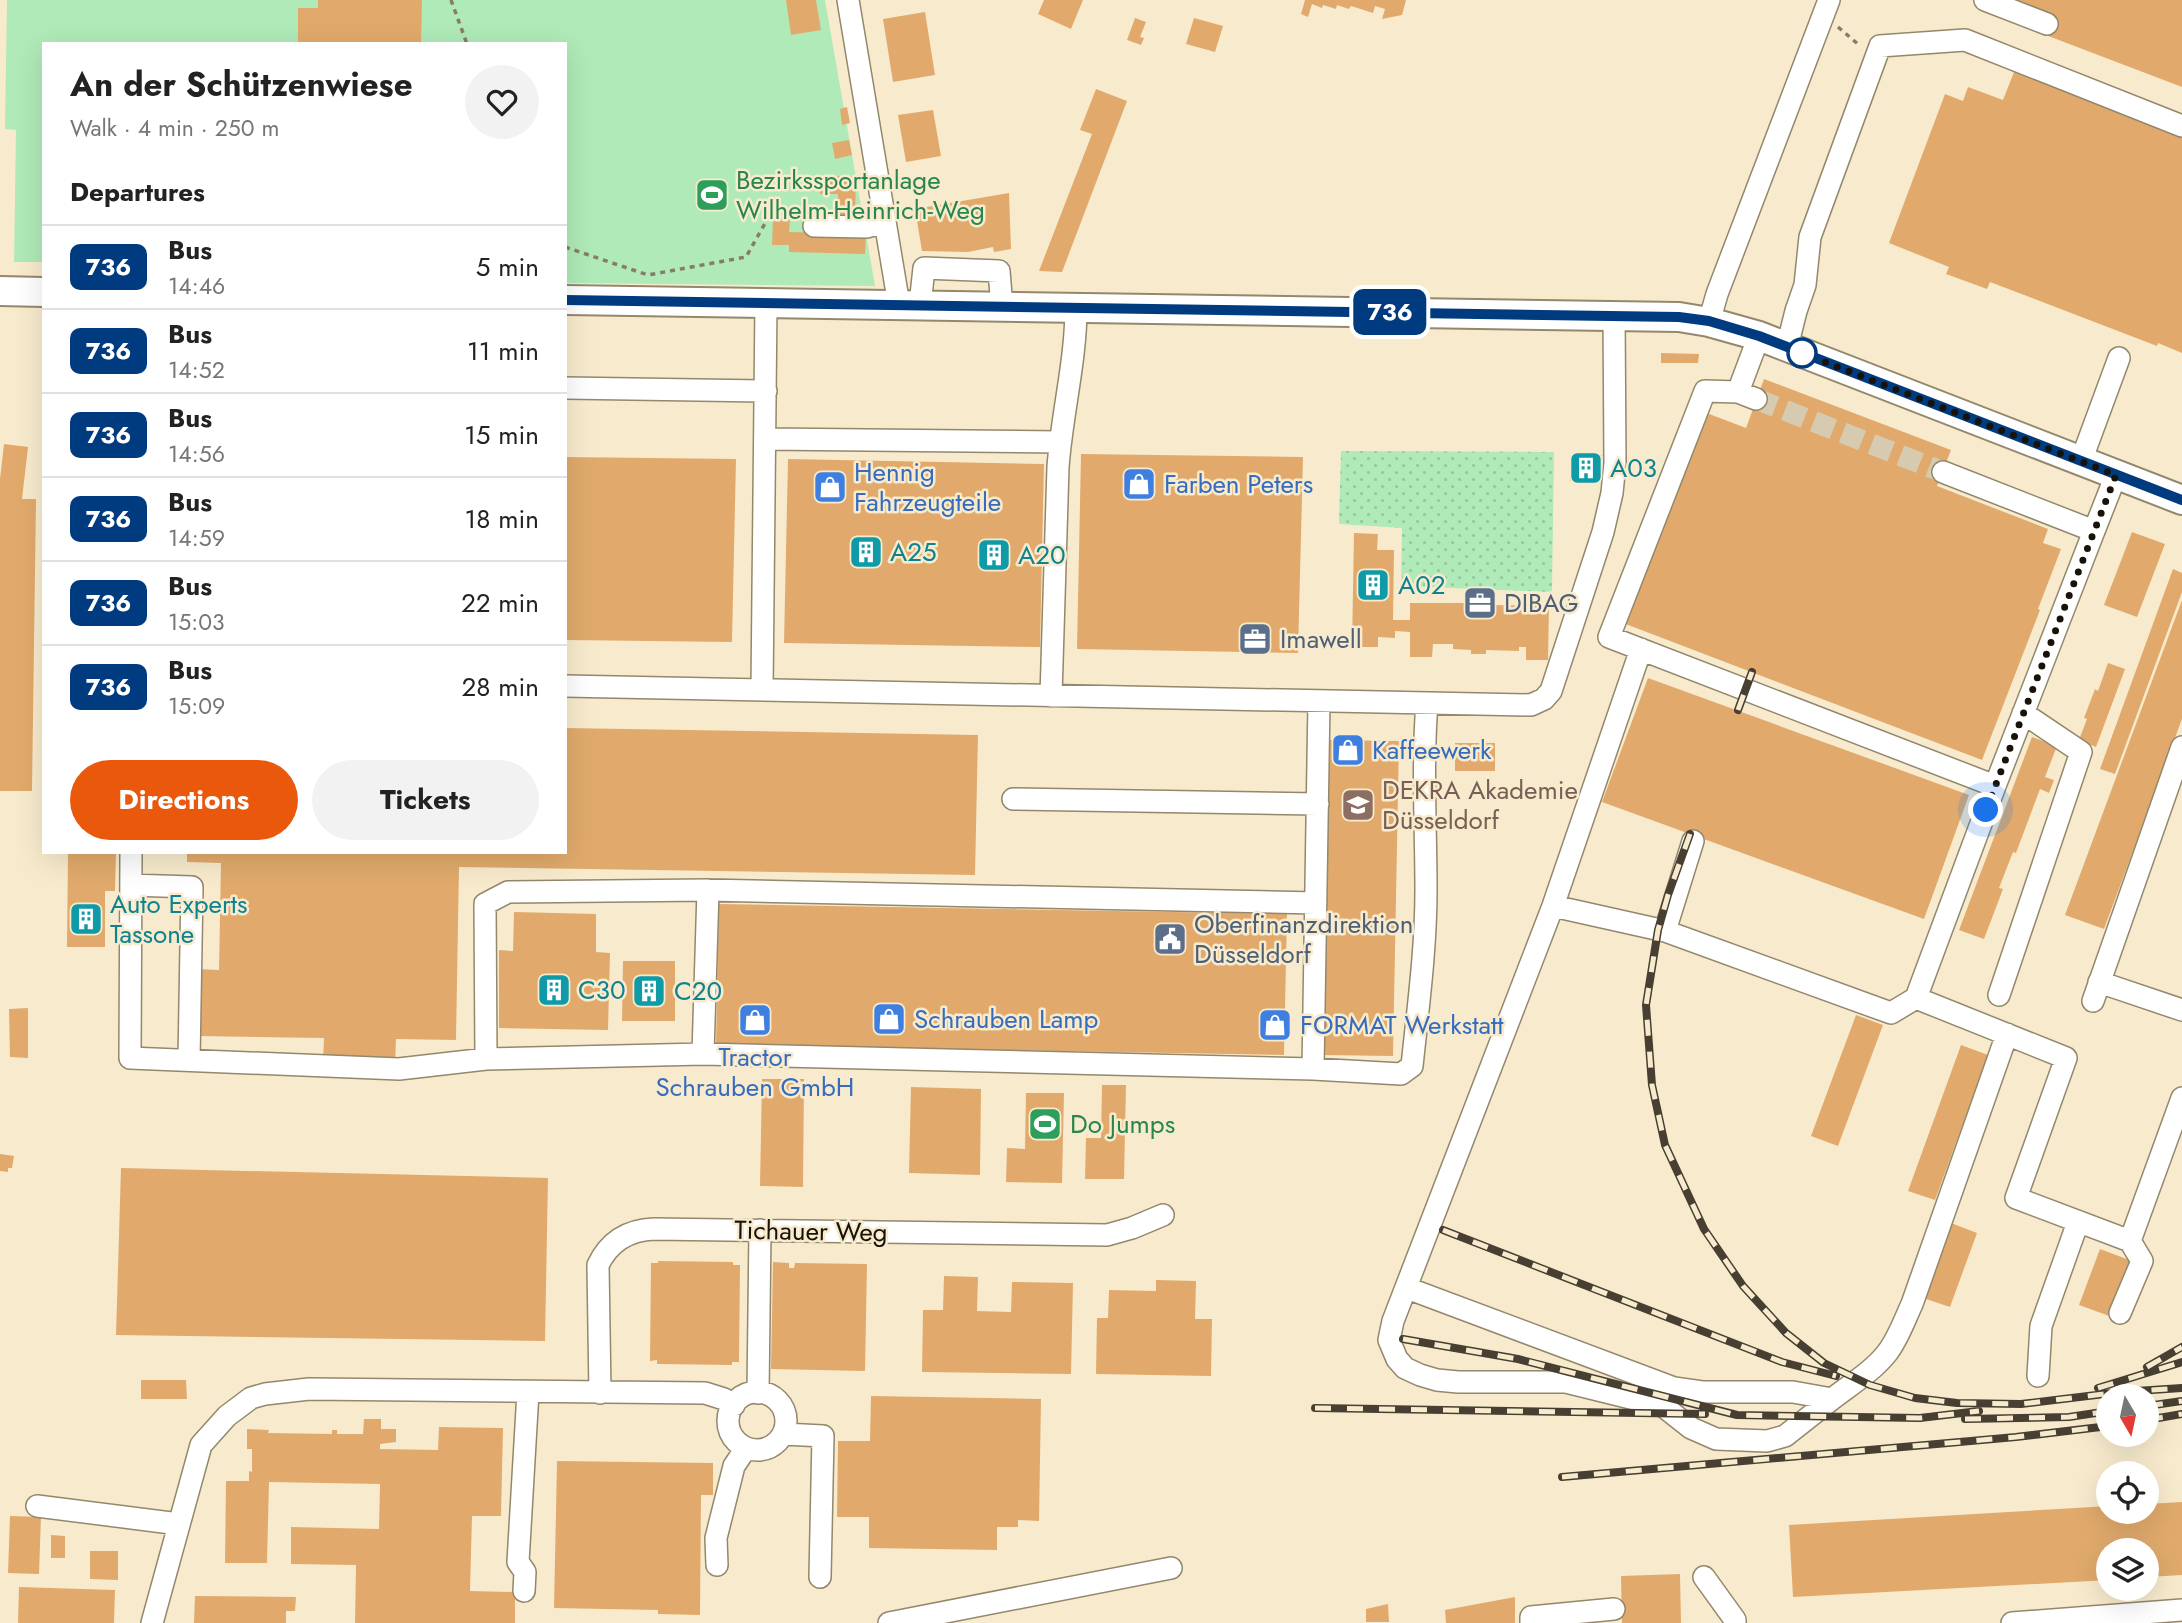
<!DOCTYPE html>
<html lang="en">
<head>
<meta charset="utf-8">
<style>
  body { margin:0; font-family:Jost,sans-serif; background:#f2f2f2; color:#222; height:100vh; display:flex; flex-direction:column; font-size:26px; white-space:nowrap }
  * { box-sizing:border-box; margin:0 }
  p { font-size:23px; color:#767676 }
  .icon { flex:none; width:38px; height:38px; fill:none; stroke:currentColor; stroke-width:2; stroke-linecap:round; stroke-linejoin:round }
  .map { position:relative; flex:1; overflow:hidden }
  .sheet { position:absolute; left:42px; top:42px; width:525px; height:812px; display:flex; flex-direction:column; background:#fff; border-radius:0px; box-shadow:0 7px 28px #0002 }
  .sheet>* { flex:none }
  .badge { padding:0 14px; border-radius:10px; font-size:24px; line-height:46px }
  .needle { width:46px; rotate:171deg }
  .fabs { position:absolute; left:2096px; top:1384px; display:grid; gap:14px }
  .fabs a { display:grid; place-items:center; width:63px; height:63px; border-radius:50%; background:#fff; box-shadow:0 7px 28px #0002; font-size:35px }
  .you { position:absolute; width:35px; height:35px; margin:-18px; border:5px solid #fff; border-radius:50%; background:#1a73e8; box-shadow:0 0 0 10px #1a73e833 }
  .map>.badge { position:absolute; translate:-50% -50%; box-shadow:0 0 0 4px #fff }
  h2 { padding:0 28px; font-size:26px; line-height:63px }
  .round { display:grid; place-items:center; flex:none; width:74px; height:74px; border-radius:37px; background:#f2f2f2 }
  .head { display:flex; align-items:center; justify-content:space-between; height:119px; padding:0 28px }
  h1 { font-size:33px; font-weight:700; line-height:52px }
  .primary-button { display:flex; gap:14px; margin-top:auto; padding:14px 28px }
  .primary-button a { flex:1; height:80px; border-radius:42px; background:#ea580c; color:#fff; font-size:28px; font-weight:700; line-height:80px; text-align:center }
  .primary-button a+a { background:#f2f2f2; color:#222 }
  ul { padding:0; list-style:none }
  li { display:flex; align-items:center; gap:21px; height:84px; padding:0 28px; border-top:2px solid #e0e0e0 }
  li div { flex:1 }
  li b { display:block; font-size:26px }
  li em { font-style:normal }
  li .badge { min-width:77px; font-weight:700; text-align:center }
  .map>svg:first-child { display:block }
</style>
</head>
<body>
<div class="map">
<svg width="2182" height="1623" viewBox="0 0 2182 1623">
  <defs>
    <pattern id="grass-dots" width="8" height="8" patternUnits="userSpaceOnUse" patternTransform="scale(1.75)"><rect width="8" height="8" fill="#b0eab8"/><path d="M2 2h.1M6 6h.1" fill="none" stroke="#97c89d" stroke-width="1.8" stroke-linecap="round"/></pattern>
  </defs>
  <rect width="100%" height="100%" fill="#f8ebcd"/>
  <!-- grass -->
  <path fill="url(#grass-dots)" d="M1341,451L1554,452L1552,592L1401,586L1402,528L1339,524Z"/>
  <!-- green -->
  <path fill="#b0eab8" d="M7,0H825L875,286L565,283V44H44V262H14L16,130L5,129Z"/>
  <!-- building -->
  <path fill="#e1aa6c" d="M318,0H422L421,44H298V8H318Z
    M786,0H816L821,30L791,35Z
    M1044,0H1083L1071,29L1038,14Z
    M1305,0H1406L1402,15L1382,19L1385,9L1375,6L1373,13L1351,6L1349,9L1337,5L1336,9L1323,5L1322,8L1312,4L1308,17L1301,14Z
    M2015,0H2182V87L2043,34L2051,14Z
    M925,12L935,75L893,82L883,19Z
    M1135,18L1146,22L1140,37L1144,38L1141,45L1127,40Z
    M1194,18L1223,26L1215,52L1186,44Z
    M2016,67L2182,129V353L2158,343L2157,346L1990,282L1987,289L1946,274L1949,267L1889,243L1945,94L1963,101L1968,87L2003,100Z
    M1096,89L1127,101L1062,272L1039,271L1092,134L1080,130Z
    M847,107L850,123L842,125L840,109Z
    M933,110L941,156L906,162L898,115Z
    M849,140L852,155L835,159L832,143Z
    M820,176H856L855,220H837L838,194H820Z
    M1009,193L1011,249L994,252L993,247L968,252L922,251L915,209Z
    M773,218L790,219L789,232L866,234L865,254L789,252V245H772Z
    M1661,353L1699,354L1698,363H1661Z
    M1764,379L1951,450L1937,486L2048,529L2043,543L2061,549L2038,609L2040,610L1982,760L1623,623L1704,412L1746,428Z
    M4,444L28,447L22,499H36L32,791H0V479Z
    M1081,454L1303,457L1298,653L1077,649Z
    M1571,455H1602V481H1570Z
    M565,457L736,459L732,642L565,640Z
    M788,459L1044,464L1040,647L784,643Z
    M2132,532L2165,544L2137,617L2104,605Z
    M1354,533L1378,534L1377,550H1394L1393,620H1410V603H1489V605L1549,606L1548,660H1526V647H1519V651L1486,650V654H1471V650L1453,649V644H1433L1432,657H1410V632L1395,631V638L1378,637V647H1352Z
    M2173,569L2182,573V592L2115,774L2100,769Z
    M2182,600V719L2104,929L2065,915Z
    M2108,663L2125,669L2096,747L2079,740L2087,719L2084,718L2095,689L2098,691Z
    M1648,678L1969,795L1924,919L1602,802Z
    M565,728L978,735L975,875L459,867L456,1040L396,1039L395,1064L323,1062L324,1038L197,1036V969L219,970L221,863L187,862V852H565Z
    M2032,737L2057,746L2045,777L2054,780L2049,793L2040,789L2016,853L2013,852L1999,888L2003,889L1984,939L1959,930Z
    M1329,740L1399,741L1393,1056L1319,1055L1323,1045Z
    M1455,743H1495V771H1455Z
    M68,852H116L115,891H105V947H67Z
    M719,904L1287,914L1284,1055L716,1045Z
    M514,912L596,914V952L610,953L608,1030L499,1028V950L513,951Z
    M623,961H675V1021H622Z
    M28,1008V1058L10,1057L9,1009Z
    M1856,1015L1883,1025L1838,1146L1811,1136Z
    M1961,1045L1988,1055L1935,1200L1908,1191Z
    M762,1079H804L803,1187L760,1186Z
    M1102,1085H1126L1124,1179H1085L1086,1138H1101Z
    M911,1087L981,1089L980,1175L909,1173Z
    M1026,1093H1064L1062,1183L1006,1182L1007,1148L1025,1149Z
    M0,1154L14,1156L12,1168H8V1172L0,1171Z
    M121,1168L548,1178L545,1341L116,1335Z
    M1951,1223L1977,1233L1950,1307L1923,1298Z
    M2100,1249L2132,1261L2112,1317L2079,1305Z
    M658,1261L733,1262V1265H740L739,1362H732V1365L657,1364V1360L650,1361L651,1263H658Z
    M773,1262L789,1263V1268H794L795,1263L867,1264L865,1371L771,1369Z
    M944,1276L978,1277L977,1311L1011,1312L1012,1282L1073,1283L1071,1374L922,1372L923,1310H943Z
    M1156,1280L1196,1281L1195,1319H1212L1211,1376L1096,1374L1097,1318H1108L1109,1290L1156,1291Z
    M141,1380H186L187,1399H141Z
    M871,1396L1041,1399L1039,1521L1018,1520V1527H997V1550L869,1548V1517H837L838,1441H870Z
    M364,1419H381V1429H396V1442L380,1444V1449L438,1450L439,1427L503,1428L501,1516H472L470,1591L515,1592V1623H355L356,1565L291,1564V1527L379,1529L380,1484L269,1482L267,1563H225L226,1481H249V1471L252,1472V1449H247V1429L269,1430L268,1433L332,1434V1430H337V1434H363Z
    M557,1461L713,1463V1495H701L700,1615L658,1614V1610L554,1608Z
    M2182,1502V1575L2147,1577V1550H2109V1580L1793,1597L1789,1525L2109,1506V1512H2147V1504Z
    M10,1516L41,1517L39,1574L8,1573Z
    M51,1535L65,1536V1558H51Z
    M90,1551H118V1580L90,1579Z
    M1680,1574L1681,1623H1622L1621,1576Z
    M19,1587L115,1590L114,1623H18Z
    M195,1596L296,1597L295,1611H286V1623H194Z
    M1515,1597V1623H1446L1445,1610Z
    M1388,1604L1389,1622H1366V1609Z"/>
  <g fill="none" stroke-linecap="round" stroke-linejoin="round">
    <!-- minor-tunnel -->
    <path stroke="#d6cbb0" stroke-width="21" stroke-dasharray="21 10" stroke-linecap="butt" d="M1756,399L1943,472"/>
    <defs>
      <path id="minor" d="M848,0L899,305
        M1985,0L2047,24
        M814,226L867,227L885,222
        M920,305L924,268L999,271L1002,307
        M1709,322L1717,294L1829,0
        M1787,347L1796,311L1805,285L1810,237L1880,46L1965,40L2182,126
        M565,388L766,391
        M1738,392L1705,391L1609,637L1995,786L2094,531
        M1756,399L1738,392L1759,336
        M766,439L1060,442
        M2081,461L2119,358
        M1943,472L2094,531L2116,475
        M1641,649L1553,906L1393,1321L1389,1340L1397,1359L1405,1368L1420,1375L1437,1380L1458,1382H1566L1663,1406L1691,1428L1716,1439L1767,1441L1785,1436L1832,1399
        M565,686L1531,705L1544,699L1551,691L1603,532L1612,493L1615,463L1614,314
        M762,690L766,303
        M1051,696L1058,467C1062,413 1076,361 1076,307
        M1995,786L1916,998L2066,1058L2016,1198L2130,1241L2142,1261L2120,1313
        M1013,799L1318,804
        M131,852L130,1058L399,1069L486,1059L703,1054L1313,1069L1401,1074L1412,1066C1418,1008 1426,949 1426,890C1426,828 1422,765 1427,703
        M131,885L192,887L189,1060
        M1553,906L1665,931L1891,1013L1916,998
        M1665,931L1693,841
        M2099,982L2182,1010
        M1999,995L2081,752L2023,713
        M2093,1001L2182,747
        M703,1054L708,890
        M486,1059L485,904L508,892L708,890L1316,903
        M1313,1069L1319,701
        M2130,1241L2182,1098
        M1407,1288L1674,1388L1702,1392H1793L1832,1399C1850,1385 1873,1371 1887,1353C1898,1339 1904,1321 1912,1304L2007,1034
        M2038,1376L2041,1326L2078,1222
        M728 1421a29 29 0 1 1 58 0a29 29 0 1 1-58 0Z
        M600,1393L598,1265C609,1242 628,1230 654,1229L1107,1235L1132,1228L1163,1215
        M758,1393L760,1230
        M784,1434L823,1436L820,1577
        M37,1506L179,1524
        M717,1565L716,1538L734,1466L746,1448
        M1704,1577L1735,1620V1623
        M524,1591L525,1572L518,1562L528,1392
        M152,1623L201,1445L227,1416L251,1398L265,1394L309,1389L705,1393L724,1399L734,1405
        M889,1623L1171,1568
        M1531,1623V1617L1614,1609
        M2012,1623L2182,1610"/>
      <path id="major" d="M0,291L44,292
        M565,300L1679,317L1709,322L1759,336L2182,500"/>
    </defs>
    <!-- minor casing -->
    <use href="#minor" stroke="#93876c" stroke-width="24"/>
    <!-- major casing -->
    <use href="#major" stroke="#93876c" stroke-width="32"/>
    <!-- path -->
    <path stroke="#867d69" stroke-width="3.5" stroke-dasharray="5 5" stroke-linecap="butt" d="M451,0L467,44
      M1838,27L1859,45
      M565,247L648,275L746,257L772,211L795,212L798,215"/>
    <!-- minor -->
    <use href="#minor" stroke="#fff" stroke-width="21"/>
    <!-- major -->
    <use href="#major" stroke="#fff" stroke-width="28"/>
    <defs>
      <path id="rail" d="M1738,710L1752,672
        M1690,834L1668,895L1658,930L1646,1005L1652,1085L1665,1145L1704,1229L1743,1286L1786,1333L1824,1363L1870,1385L1915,1398L1957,1403L2021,1404L2121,1392L2182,1388
        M1443,1230L1782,1362L1836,1376
        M1403,1339L1518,1359L1737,1415L1920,1418L1979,1411
        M2147,1367L2182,1347
        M2098,1388L2182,1362
        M2147,1406L2182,1401
        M1315,1408L1705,1414
        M1965,1419L2069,1417L2109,1411
        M2147,1420L2182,1414
        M1562,1477L2016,1437L2109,1426"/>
    </defs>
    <!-- rail casing -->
    <use href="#rail" stroke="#474032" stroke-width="8"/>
    <!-- rail -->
    <use href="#rail" stroke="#f8ebcd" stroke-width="5" stroke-dasharray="16" stroke-linecap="butt"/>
  </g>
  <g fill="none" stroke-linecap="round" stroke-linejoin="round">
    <defs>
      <path id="line" d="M565,300L1679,317L1709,321L1759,336L2182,500"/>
    </defs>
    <!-- line casing -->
    <use href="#line" stroke="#fff" stroke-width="16"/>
    <!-- line -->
    <use href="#line" stroke="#003b80" stroke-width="10"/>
    <!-- walk -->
    <path stroke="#181309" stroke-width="7" stroke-dasharray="0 12.6" d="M1802,353L2116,475L1986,810"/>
  </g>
  <!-- icons -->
  <defs>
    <symbol id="stadium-square" viewBox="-11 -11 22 22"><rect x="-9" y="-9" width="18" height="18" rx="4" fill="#2e9e5b" stroke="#f8ebcd"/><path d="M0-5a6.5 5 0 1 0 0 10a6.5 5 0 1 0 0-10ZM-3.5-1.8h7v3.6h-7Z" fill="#fff"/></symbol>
    <symbol id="building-square" viewBox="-11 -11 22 22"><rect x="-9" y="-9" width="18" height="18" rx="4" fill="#0f9aa8" stroke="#f8ebcd"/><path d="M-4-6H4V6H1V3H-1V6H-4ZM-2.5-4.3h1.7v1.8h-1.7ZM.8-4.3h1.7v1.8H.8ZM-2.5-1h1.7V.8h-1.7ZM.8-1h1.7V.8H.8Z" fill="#fff"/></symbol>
    <symbol id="shop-square" viewBox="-11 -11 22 22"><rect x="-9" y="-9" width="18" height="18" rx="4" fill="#3f7fe0" stroke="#f8ebcd"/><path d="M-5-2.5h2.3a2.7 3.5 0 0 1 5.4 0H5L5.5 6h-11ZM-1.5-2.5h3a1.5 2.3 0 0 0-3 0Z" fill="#fff"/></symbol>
    <symbol id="office-square" viewBox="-11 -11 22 22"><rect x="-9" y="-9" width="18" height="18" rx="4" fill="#5c6f8a" stroke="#f8ebcd"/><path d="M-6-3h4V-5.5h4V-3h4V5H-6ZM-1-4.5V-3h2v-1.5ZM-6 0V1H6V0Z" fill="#fff"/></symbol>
    <symbol id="university-square" viewBox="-11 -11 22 22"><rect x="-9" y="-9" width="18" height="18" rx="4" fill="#8d6e63" stroke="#f8ebcd"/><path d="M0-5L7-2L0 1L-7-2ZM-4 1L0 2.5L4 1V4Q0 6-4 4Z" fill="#fff"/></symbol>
    <symbol id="civic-square" viewBox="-11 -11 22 22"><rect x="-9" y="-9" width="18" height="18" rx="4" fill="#5c6f8a" stroke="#f8ebcd"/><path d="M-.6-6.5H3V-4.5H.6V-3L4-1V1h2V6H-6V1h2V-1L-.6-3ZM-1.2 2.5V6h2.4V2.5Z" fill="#fff"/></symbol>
  </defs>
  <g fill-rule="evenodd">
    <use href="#stadium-square" x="693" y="176" width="38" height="38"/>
    <use href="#building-square" x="1567" y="449" width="38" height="38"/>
    <use href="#shop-square" x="1120" y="465" width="38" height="38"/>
    <use href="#shop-square" x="811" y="468" width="38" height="38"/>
    <use href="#building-square" x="847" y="533" width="38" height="38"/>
    <use href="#building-square" x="975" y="536" width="38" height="38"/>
    <use href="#building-square" x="1354" y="566" width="38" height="38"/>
    <use href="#office-square" x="1461" y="584" width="38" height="38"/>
    <use href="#office-square" x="1236" y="620" width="38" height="38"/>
    <use href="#shop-square" x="1329" y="731" width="38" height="38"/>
    <use href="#university-square" x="1339" y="786" width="38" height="38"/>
    <use href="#building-square" x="67" y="900" width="38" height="38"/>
    <use href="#civic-square" x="1151" y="920" width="38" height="38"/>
    <use href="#building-square" x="535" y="971" width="38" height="38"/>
    <use href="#building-square" x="630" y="972" width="38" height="38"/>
    <use href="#shop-square" x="870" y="1000" width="38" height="38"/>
    <use href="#shop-square" x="736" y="1001" width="38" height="38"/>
    <use href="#shop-square" x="1256" y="1006" width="38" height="38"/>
    <use href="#stadium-square" x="1026" y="1105" width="38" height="38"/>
  </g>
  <!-- markers -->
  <circle fill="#fff" stroke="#003b80" stroke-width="3.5" cx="1802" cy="353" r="14"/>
  <g text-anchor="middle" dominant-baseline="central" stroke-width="5" stroke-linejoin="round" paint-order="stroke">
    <!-- leisure labels -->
    <g font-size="26" fill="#27864d" stroke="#f8ebcd" text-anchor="start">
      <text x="736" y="180">Bezirkssportanlage<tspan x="736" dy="30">Wilhelm-Heinrich-Weg</tspan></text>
      <text x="1070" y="1124">Do Jumps</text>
    </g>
    <!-- culture labels -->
    <g font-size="26" fill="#0d838f" stroke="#f8ebcd" text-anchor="start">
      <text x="1610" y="468">A03</text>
      <text x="890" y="552">A25</text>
      <text x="1018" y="555">A20</text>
      <text x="1398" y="585">A02</text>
      <text x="110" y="904">Auto Experts<tspan x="110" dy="30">Tassone</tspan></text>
      <text x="578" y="990">C30</text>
      <text x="674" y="991">C20</text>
    </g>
    <!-- shop labels -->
    <g font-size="26" fill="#366cbe" stroke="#f8ebcd" text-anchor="start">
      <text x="854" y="472">Hennig<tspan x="854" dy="30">Fahrzeugteile</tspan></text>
      <text x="1164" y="484">Farben Peters</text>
      <text x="1372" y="750">Kaffeewerk</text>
      <text x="914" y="1019">Schrauben Lamp</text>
      <text x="1300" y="1025">FORMAT Werkstatt</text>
      <text x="755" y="1057" text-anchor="middle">Tractor<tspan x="755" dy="30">Schrauben GmbH</tspan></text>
    </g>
    <!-- service labels -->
    <g font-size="26" fill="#4e5e75" stroke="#f8ebcd" text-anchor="start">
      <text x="1504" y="603">DIBAG</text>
      <text x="1280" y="639">Imawell</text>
      <text x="1194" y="924">Oberfinanzdirektion<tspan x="1194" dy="30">Düsseldorf</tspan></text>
    </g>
    <!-- education labels -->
    <g font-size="26" fill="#785e54" stroke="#f8ebcd" text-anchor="start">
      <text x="1382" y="790">DEKRA Akademie<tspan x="1382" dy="30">Düsseldorf</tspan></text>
    </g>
    <!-- street labels -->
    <g font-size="26" fill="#181309" stroke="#f8ebcd">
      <text transform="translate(811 1231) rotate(1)">Tichauer Weg</text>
    </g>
  </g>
</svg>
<div class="fabs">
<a><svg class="needle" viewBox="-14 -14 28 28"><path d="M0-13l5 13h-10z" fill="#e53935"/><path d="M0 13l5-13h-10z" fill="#767676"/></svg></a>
<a><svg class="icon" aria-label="locate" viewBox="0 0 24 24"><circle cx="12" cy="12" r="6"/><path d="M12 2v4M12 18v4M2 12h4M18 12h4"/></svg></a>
<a><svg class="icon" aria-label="layers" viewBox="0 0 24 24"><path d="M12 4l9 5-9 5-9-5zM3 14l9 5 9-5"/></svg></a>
</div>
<div class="you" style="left:1986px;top:810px"></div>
<b class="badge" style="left:1390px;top:312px;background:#003b80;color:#fff">736</b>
<section class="sheet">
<div class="head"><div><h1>An der Schützenwiese</h1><p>Walk · 4 min · 250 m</p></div><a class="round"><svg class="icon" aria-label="heart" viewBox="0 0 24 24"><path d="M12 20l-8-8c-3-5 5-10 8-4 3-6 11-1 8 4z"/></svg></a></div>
<h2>Departures</h2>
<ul>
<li><span class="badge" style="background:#003b80;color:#fff">736</span><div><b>Bus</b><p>14:46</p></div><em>5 min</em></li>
<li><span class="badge" style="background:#003b80;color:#fff">736</span><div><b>Bus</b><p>14:52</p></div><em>11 min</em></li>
<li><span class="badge" style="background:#003b80;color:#fff">736</span><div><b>Bus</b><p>14:56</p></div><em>15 min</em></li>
<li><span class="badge" style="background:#003b80;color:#fff">736</span><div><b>Bus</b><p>14:59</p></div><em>18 min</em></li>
<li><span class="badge" style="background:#003b80;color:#fff">736</span><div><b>Bus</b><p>15:03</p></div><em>22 min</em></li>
<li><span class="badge" style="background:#003b80;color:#fff">736</span><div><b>Bus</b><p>15:09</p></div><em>28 min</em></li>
</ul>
<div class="primary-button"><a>Directions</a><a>Tickets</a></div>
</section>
</div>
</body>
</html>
